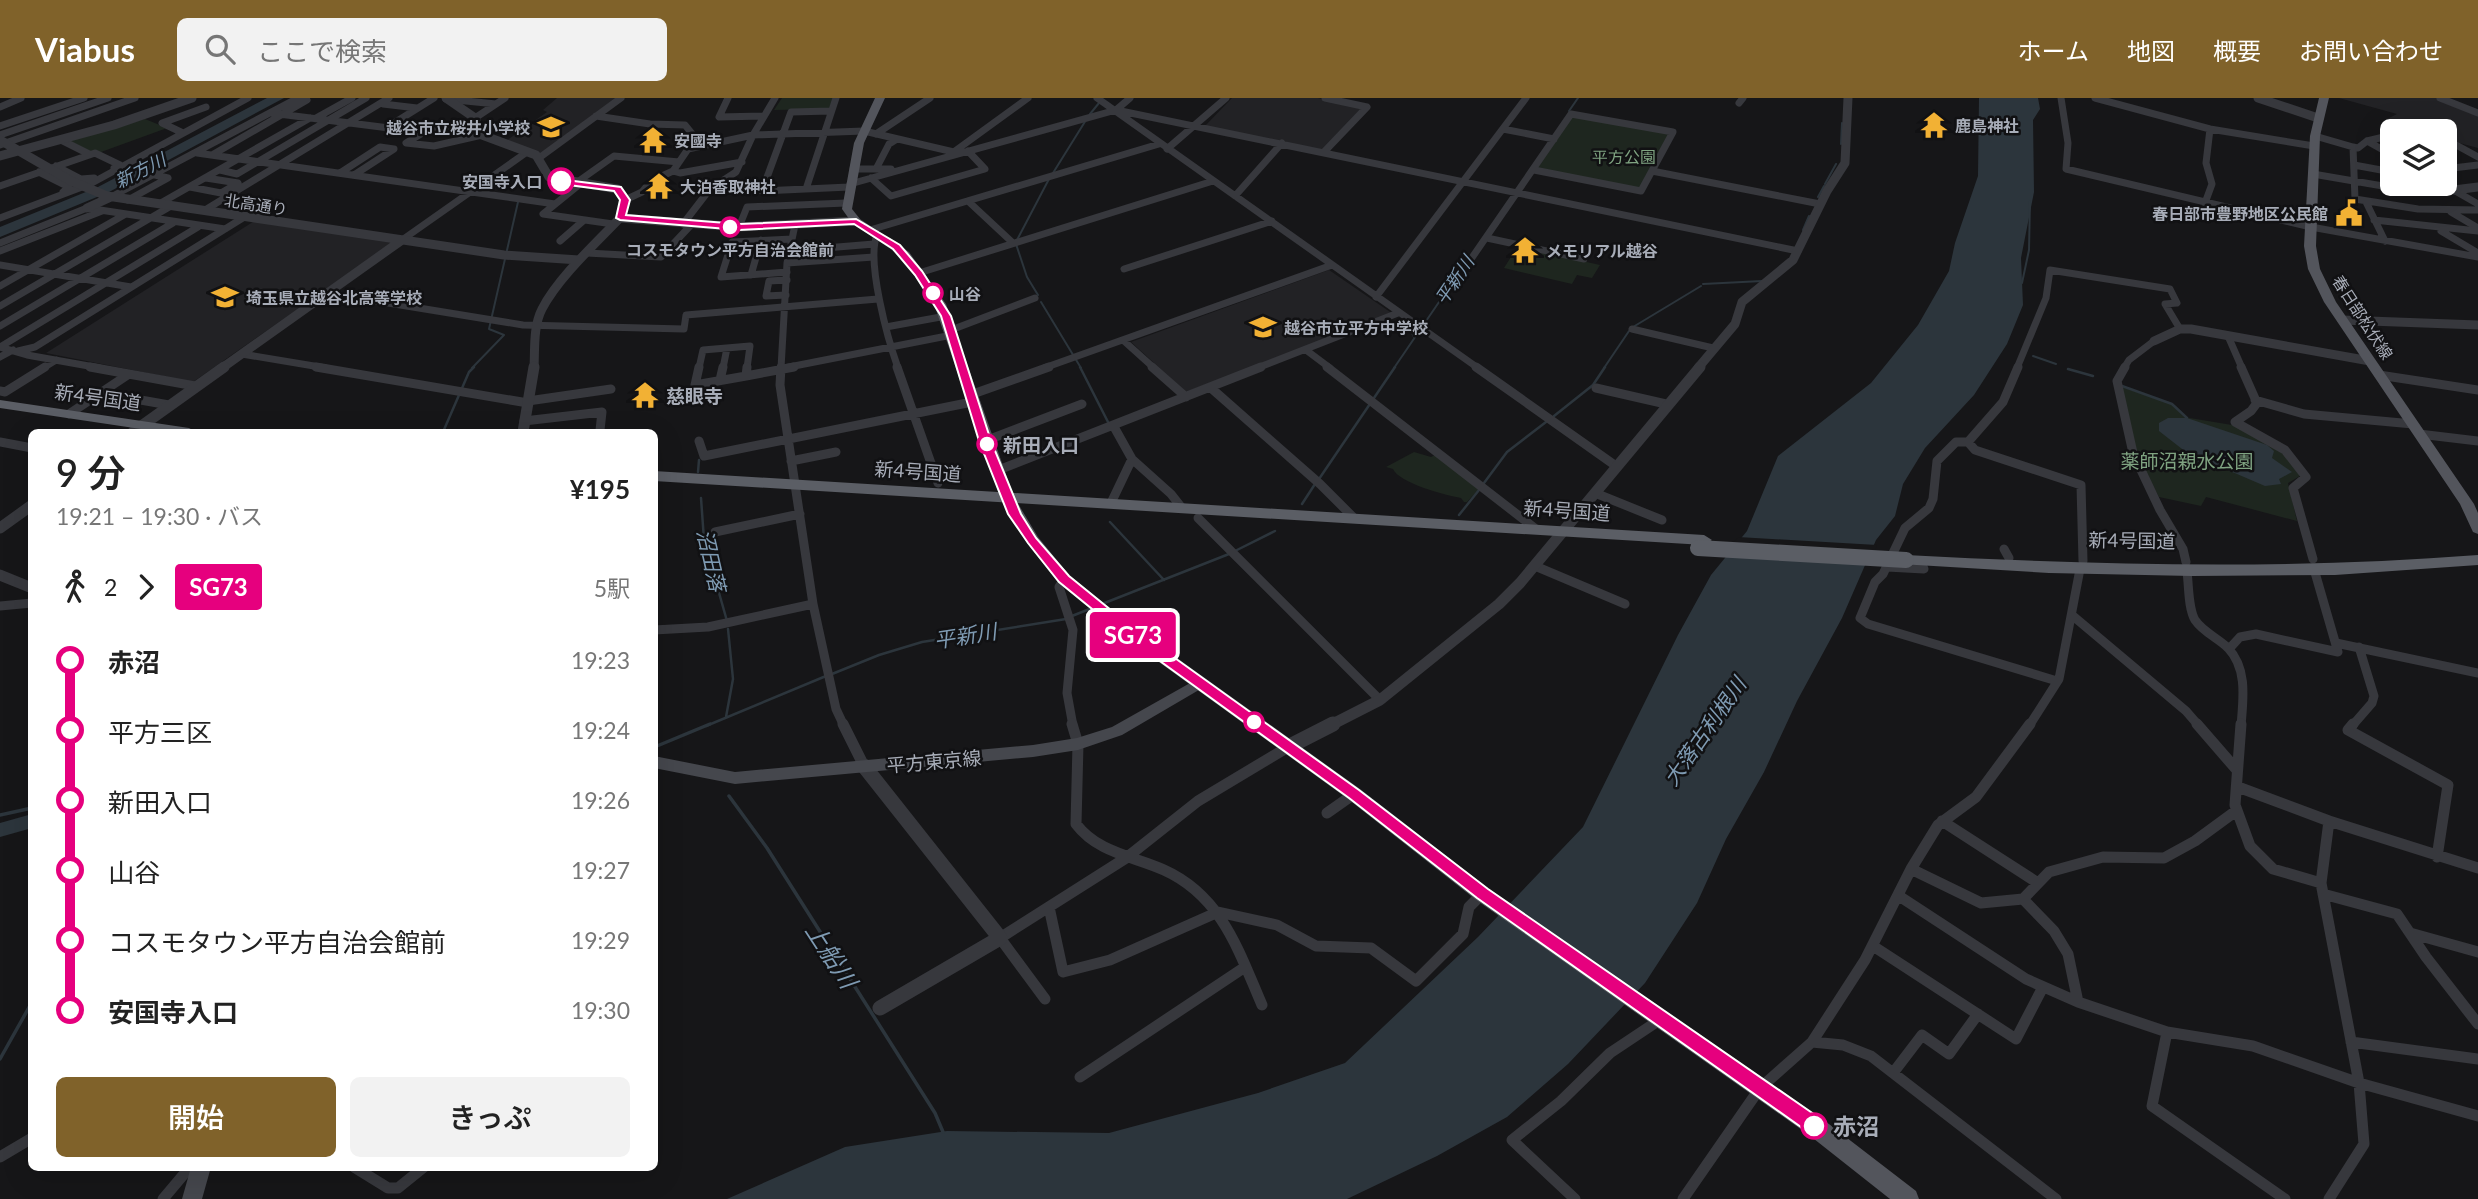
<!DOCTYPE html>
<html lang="ja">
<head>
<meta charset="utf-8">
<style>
  body { margin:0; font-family:Lato,"Noto Sans JP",sans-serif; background:#f2f2f2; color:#222; height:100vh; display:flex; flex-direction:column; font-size:26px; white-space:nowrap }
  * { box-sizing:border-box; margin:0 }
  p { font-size:23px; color:#767676 }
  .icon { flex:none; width:38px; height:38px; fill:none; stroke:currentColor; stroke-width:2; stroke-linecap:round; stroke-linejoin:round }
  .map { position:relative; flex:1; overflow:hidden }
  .side { position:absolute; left:28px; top:331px; width:630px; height:742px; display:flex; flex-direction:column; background:#fff; border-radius:10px; box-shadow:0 7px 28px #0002 }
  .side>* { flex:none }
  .badge { padding:0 14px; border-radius:5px; font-size:24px; line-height:46px }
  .controls { position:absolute; left:2380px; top:21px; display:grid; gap:14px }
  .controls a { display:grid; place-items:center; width:77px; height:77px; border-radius:10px; background:#fff; box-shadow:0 7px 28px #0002; font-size:35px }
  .map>.badge { position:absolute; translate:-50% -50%; box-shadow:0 0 0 4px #fff }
  .legs { display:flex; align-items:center; gap:10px; height:77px; padding:0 28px; font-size:23px }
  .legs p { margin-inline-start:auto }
  .summary { display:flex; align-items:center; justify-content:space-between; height:119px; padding:0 28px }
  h1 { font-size:38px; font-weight:600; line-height:52px }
  .cta { display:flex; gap:14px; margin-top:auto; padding:14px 28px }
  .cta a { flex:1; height:80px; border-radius:10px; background:#80622a; color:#fff; font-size:28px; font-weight:600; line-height:80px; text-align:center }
  .cta a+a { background:#f2f2f2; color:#222 }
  ul { padding:0 28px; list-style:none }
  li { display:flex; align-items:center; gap:24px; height:70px; font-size:26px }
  li i { display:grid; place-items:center; width:10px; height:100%; margin:0 9px; background:currentColor }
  li i::after { content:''; width:18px; height:18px; margin:-9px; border:5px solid; border-radius:50%; background:#fff }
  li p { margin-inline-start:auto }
  li:first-child i { background:linear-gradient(#0000 50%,currentColor 0) }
  li:last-child i { background:linear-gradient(currentColor 50%,#0000 0) }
  header { display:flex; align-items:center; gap:42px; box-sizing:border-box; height:98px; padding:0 35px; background:#80622a; color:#fff }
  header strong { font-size:33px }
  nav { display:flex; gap:38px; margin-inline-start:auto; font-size:24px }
  .search { width:490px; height:63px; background:#f2f2f2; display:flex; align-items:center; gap:18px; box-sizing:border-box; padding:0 24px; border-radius:10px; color:#767676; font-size:26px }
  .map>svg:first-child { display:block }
</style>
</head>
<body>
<header>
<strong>Viabus</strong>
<div class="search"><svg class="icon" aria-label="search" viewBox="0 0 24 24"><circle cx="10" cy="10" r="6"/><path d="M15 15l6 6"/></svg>ここで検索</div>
<nav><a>ホーム</a><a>地図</a><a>概要</a><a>お問い合わせ</a></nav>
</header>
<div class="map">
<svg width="2478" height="1101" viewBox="0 0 2478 1101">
  <rect width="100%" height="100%" fill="#161618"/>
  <!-- built -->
  <path fill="#222225" d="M557,0H619L541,56L506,43L547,14L543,12Z
    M1232,0H1318L1362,10L1324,51L1320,52L1205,28Z
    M2339,0H2437L2478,16V50L2445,41V33H2416L2383,23L2397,16Z
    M256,122L395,143L193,284L46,255Z
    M1329,172L1393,216L1186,294L1131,244Z"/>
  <!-- green -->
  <path fill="#1e261f" d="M782,0H833L829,11L774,12Z
    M1571,16L1673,34L1641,93L1534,72Z
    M145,21L167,30L101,54H91L70,43Z
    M1534,152L1600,167L1592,180L1577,177L1572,186L1504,170L1511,159L1527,162Z
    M2119,288L2171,306L2184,319L2232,327L2269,343L2293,365L2300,378L2288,385L2297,423L2206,399L2201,408L2159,399L2137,356Z
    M1414,354L1431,359L1437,356L1479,391L1467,404H1464L1461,400C1445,397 1399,385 1393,371L1386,369Z"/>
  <!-- water -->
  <path fill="#2c353c" d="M267,0H284L109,94L0,139V129L98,89Z
    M1979,0H2038L2040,11L2033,22L2034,94L2021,160L2023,207L2007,246L1974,297L1925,350L1903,386L1895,418L1876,442L1842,520L1797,603L1764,674L1726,741L1697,805L1645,885L1568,966L1507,1019L1437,1058L1347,1101H727L845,1049L947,1033L1109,1035L1258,995L1345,965L1478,839L1583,729L1678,537L1711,477L1747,433L1778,358L1871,285L1918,227L1949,173L1955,145L1978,78Z
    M2168,320H2187L2267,347L2274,353L2272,360L2292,374L2279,381L2281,386L2265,388L2223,370L2214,371L2200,365L2159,333V325Z"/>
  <!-- pier -->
  <path fill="#161618" d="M1738,439L1877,447L1870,465L1724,456Z"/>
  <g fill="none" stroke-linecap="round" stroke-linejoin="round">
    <!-- stream-far2 -->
    <path stroke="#2c353c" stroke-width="2" d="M1569,13L1578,0
      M1090,16L1099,5
      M1841,46L1842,25
      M1053,75L1086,22
      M1825,86L1836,66
      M1818,99L1824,88
      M1803,132L1809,118
      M1017,142L1049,81
      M1016,146L1027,179L1038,197
      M2022,185L2029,152L2030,103
      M1703,186L1762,183
      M1041,204L1081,270
      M1406,223L1414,239
      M1633,229L1701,188
      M2033,258L2056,266
      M472,270L504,237L489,231L518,104
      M1394,270L1467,163
      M1604,270L1629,233"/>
    <!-- stream-far1 -->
    <path stroke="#2c353c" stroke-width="2.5" d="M1080,269L1108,324
      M2068,271L2093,278
      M2122,288L2172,306L2187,320
      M1554,318L1593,287L1605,269
      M443,334L469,274L474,269
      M698,374L699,362
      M1319,381L1395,269
      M1484,385L1507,354L1546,324
      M701,400L704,442L727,523
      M1302,406L1315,386
      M1459,417L1479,392
      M1110,424L1164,482
      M1235,453L1275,433
      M1102,506L1229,456
      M1072,518L1092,510
      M832,576L879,557L922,544L1066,521
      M726,619L733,581L728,531
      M706,628L826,578"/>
    <!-- stream -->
    <path stroke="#2c353c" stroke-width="3.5" d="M657,648L710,626
      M729,698L767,750L935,1015L943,1034
      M0,717L32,710
      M0,961L32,904"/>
    <!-- river -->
    <path fill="#2c353c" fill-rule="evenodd" d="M32,716V730L0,739V725Z"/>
    <!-- minor-far2 -->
    <path stroke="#37383d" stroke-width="7" d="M728,0L719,19L763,18
      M1097,0L1478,270
      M2061,0L2068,45L2066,71L2311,129L2478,159
      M2095,0L2210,31L2314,48
      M2440,0L2478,15
      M446,1L496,6
      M1739,5L1743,0
      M383,6L417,10
      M0,9L21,0
      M1116,12L1798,153
      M831,13L791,14L762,93L849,89
      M271,15L389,30L477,29
      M596,18L650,26L685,27L702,48
      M316,20L352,0
      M475,20L505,0
      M0,28L84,0
      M434,28L406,45L434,48L482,37
      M386,30L434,0
      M1503,31L1554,41
      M183,35L162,25L206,9
      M876,36L930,0
      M0,37L108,0
      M2392,37L2367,43L2358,50L2353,49L2355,101L2418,111L2478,112
      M2315,38L2353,49
      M61,42L89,56
      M2447,42L2478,59
      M2367,43L2392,57
      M0,47L135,0
      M1167,51L1226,0
      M955,53L1028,0
      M1324,54L1367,9L1325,0
      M197,55L555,106
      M212,57L307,2L297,0
      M539,60L621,0
      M2354,67L2392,74
      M56,68L81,81L94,80
      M853,71H891
      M876,71L889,46L897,41
      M2445,71L2478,67
      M220,72L237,76L366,0
      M673,73L680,75L742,64
      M1652,73L1820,106
      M39,74L69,89L63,94
      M340,75L380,49L394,51L354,77
      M2313,76L2406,92H2454
      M871,80L891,98L985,71L968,53
      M576,85L614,58L679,64
      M580,86L543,116L613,126
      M850,86L1116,12L1130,0
      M2443,86L2478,106
      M0,88L95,55L120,67L114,70
      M190,89L221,95L238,85L206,80
      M806,91L836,0
      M1235,98L1282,45
      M111,99L298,0
      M128,102L168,80L155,77
      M625,102L642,94L651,83L673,73L688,51L753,37L864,33L958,55
      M968,103L1013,145
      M2366,104L2385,143
      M2205,105L2212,86L2206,65L2210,31
      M159,106L310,20
      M205,112L389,0
      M2451,114L2478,130
      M0,120L90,86L248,0
      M2374,122L2478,133
      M683,126L710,91L736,74L753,37L775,0
      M739,129L747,109L846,105
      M870,132L1159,46
      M2441,133L2478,155
      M877,137C866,163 888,242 898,270
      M1487,140L1584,161
      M402,142L527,54
      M560,143L583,123
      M0,145L87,110L225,131
      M0,153L102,113
      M789,153L874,146
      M587,155L661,159L691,127
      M1469,164L1571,16L1673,34L1641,93L1534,72
      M787,165L874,159
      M0,167L131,189
      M1124,171L1272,123
      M787,174L721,179L732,144L792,141
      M919,175L1213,83
      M751,177L761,142
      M0,188L124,117
      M327,195L523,227L684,231L686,217L878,201
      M786,197L766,198L769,183L787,182
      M1376,199L1526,0
      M0,208L171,108
      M0,228L173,125
      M886,229L946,218
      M1632,231L1713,250
      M951,232L1035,200
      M2228,238L2242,270
      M1124,243L1154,270
      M0,249L198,129
      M0,249L27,257L100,270
      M1306,252L1330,270
      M18,253L35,249L246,118
      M242,256L326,270
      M0,259L13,252
      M43,270L56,262
      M699,270L703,252L750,248L747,270
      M723,270L727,250
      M781,270L787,165L795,127
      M784,270L952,237
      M1044,270L1332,167
      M1257,270L1398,215
      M2017,270L2046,200L2050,172L2170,191L2177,205L2165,206L2180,231
      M2124,270L2129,262L2154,243"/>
    <!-- minor-far1 -->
    <path stroke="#37383d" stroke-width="9" d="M90,269L195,288
      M316,269L528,305
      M699,269L695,287L746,278
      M781,269L780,287L813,506L836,611L844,628
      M897,269L938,385
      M1152,269L1186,299
      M1327,269L1536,431
      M1476,269L1616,368
      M2018,269L2003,304L1968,344H1956L1937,363L1933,401L1929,410L1905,430L1883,476L1875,484L1860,520L1868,526L2057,583
      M2125,269L2117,283L2133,355L2160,412L2183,451L2186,464
      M2379,277L2478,292
      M746,278L747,269
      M746,278L794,269
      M720,282L723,269
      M1211,290L1320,386L1354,420
      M1596,290L1666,306
      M0,293L5,294L45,269
      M101,295L169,307
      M970,297L1049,269
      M2255,302L2304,316L2413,326
      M528,303L611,291
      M69,316L129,276
      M524,323L602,314L600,332
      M2235,324L2251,313L2257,305L2241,269
      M2235,324L2285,352L2306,379L2293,390L2313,461
      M1113,327L1132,361L1171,396L1182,410
      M2419,336L2478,343
      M699,343L704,358L972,304
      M985,343L1082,306
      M0,344L32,350
      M1968,344L1975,352L2081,387L2083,463
      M791,363L836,354
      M996,373L1261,269
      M1595,395L1662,422
      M1111,405L1132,361
      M1198,420L1380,602
      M715,434L800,416
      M2004,451L2009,460
      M1535,468L1625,506
      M1887,469L1924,471L1921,463
      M2187,474C2189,488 2188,510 2195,522C2203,534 2218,540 2228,550C2248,571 2243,602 2241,628
      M1064,481L1059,489L1073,532L1067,595L1073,628
      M0,508L32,505
      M2073,518L2186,613L2199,628
      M654,532L708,529L813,506
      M2336,545L2478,575
      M2229,551L2240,539L2256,536L2338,554L2314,471
      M2029,628L2059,581L2080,471
      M2352,628L2372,605L2374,598L2359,549"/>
    <!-- minor -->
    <path stroke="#37383d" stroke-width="11" d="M843,626L864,668
      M1072,626L1078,646L1076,726C1098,755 1133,758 1164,772C1222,798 1239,854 1262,907
      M2197,626L2236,671
      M2241,626L2235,707L2250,748L2273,771L2321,785
      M2353,626L2348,632L2448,687L2437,759
      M2238,689L2329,723L2478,770
      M1327,715L1354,696
      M1942,723L2038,785
      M2329,723L2321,785L2359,985L2364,1046L2329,1101
      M1911,771L1981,805L2023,801L2049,774L2103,759L2164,760L2195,743L2236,713
      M2323,796L2397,816L2426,859L2478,926
      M1899,798L2026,881L2078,904L2167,934L2253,948L2359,985L2478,1018
      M2023,801L2054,833L2068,856L2078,904
      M1049,809L1063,874L1110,862L1218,814L1277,827L1316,848L1371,850L1416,883L1463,836L1469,809L1482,796
      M2410,835L2478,854
      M1873,848L2016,941L2043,889
      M1045,901L1000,840L1126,760L1198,703L1288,649
      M2167,934L2152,1008L2285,1101
      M1812,944L1843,947L1871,958L2056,1101
      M2351,944L2478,961
      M1893,975L1922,937L1949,956L1978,916
      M1080,979L1245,869
      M0,1059L32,1040
      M354,1069L388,1090H398L424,1069
      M163,1101L190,1069
      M1575,1101L1512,1042L1561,1003L1610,955L1655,925L1659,919
      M1683,1101L1760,990L1812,944L1865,862L1911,771L1938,727L1976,699L2030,626"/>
    <!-- tertiary-far2 -->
    <path stroke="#37383d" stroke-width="9" d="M446,0L475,20L482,37L536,57L549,79L617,91L625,102L620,120L739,129L856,123
      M2258,0L2318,20
      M0,42L71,83L107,98L504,157L579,162
      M0,58L114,27L192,0
      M2454,92L2478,89
      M87,110L111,99
      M2342,222L2478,227
      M2154,243L2180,231H2191L2370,263
      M222,270L402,142
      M534,270C535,252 533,228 542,211C558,180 595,146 620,120
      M1698,270L1735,226L1742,204L1793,162L1827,93L1845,65L1848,0"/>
    <!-- tertiary-far1 -->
    <path stroke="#37383d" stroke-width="11" d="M133,334L224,269
      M523,334L534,269
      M0,430L32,407
      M0,477L32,490
      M1329,628L1380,602L1499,506L1520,485L1700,269"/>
    <!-- tertiary -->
    <path stroke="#37383d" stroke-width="15" d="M1288,649L1333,626
      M864,668L1000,840L880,910"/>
    <!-- secondary -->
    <path fill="#45474d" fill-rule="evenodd" d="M1199,580L1206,585L1204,589L1122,637L1078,652L1033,659L735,686L654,670V658L735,674L1033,647L1077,640L1112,629Z
      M191,1069H211L202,1101H182Z"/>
    <!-- primary -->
    <path fill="#53555c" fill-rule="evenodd" d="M875,0H885L864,45L852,111L860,121L909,154L946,206L1014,399L1038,439L1069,477L1135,530L1360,691L1489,791L1825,1023L1916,1093L1919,1101H1890L1809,1037L1475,801L1348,701L1123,538L1059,485L1027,445L1000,399L934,206L901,158L852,125L842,111L854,45Z
      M2319,0H2329L2320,38L2316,148L2320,171L2336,204L2474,406L2478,415V436L2473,434L2460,406L2324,204L2308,171L2304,148L2310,38Z"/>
    <!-- trunk -->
    <path fill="#5b5e65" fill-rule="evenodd" d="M0,302L189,330L196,334H161L0,310Z
      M654,373L1704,437L1712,442L1704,447L654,383Z
      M1906,457C2097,467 2287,472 2478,457V467L2335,477L2192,478L2049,475L1900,466L1898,462L1900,458Z"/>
    <!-- trunk-bridge -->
    <path stroke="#5b5e65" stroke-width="16" d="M1698,450L1906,462"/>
  </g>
  <!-- line-1 -->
  <path fill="#e6007e" stroke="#fff" stroke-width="2" d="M558,81L621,89L630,102L626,117L739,126L856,121L900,147L922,173L951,218L991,343L1021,416L1036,440L1069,478L1133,530L1359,692L1488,791L1821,1021L1823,1028L1821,1034L1814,1036L1808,1034L1477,800L1349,700L1124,537L1059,484L1028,445L1008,416L979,343L941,218L915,177L893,151L854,126L739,132L620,122L616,120L620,102L614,93L561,86L557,83Z"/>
  <!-- icons -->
  <defs>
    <symbol id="temple-bare" viewBox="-9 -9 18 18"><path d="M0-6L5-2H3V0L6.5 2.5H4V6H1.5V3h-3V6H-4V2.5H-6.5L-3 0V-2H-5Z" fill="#f2b134" stroke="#111113" stroke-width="2.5" paint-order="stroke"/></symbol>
    <symbol id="school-bare" viewBox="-9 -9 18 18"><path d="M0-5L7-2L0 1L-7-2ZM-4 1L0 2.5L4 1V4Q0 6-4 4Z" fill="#f2b134" stroke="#111113" stroke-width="2.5" paint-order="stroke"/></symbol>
    <symbol id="civic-bare" viewBox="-9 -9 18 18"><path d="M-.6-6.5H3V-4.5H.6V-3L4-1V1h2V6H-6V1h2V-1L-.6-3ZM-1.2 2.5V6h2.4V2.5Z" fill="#f2b134" stroke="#111113" stroke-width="2.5" paint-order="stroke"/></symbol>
  </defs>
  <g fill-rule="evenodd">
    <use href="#temple-bare" x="1915" y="8" width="38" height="38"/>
    <use href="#school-bare" x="532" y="10" width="38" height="38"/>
    <use href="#temple-bare" x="634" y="23" width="38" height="38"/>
    <use href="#temple-bare" x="640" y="69" width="38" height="38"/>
    <use href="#civic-bare" x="2330" y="96" width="38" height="38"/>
    <use href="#temple-bare" x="1506" y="133" width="38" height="38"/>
    <use href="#school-bare" x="206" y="180" width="38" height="38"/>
    <use href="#school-bare" x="1244" y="210" width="38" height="38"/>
    <use href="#temple-bare" x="626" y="278" width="38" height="38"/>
  </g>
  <!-- markers -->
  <g fill="#fff" stroke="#e6007e" stroke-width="3.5">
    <circle cx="561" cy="83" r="12"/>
    <circle cx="730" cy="129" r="9"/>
    <circle cx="933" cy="195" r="9"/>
    <circle cx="987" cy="346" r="9"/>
    <circle cx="1254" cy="624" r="9"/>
    <circle cx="1814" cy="1028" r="12"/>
  </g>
  <g text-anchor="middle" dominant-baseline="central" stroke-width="5" stroke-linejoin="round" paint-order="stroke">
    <!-- far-poi labels -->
    <g font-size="16" font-weight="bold" fill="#a8adb8" stroke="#111113" text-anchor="start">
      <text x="1955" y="27">鹿島神社</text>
      <text x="530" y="29" text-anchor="end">越谷市立桜井小学校</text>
      <text x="674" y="42">安國寺</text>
      <text x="680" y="88">大泊香取神社</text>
      <text x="2328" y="115" text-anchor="end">春日部市豊野地区公民館</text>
      <text x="1546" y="152">メモリアル越谷</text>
      <text x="246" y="199">埼玉県立越谷北高等学校</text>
      <text x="1284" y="229">越谷市立平方中学校</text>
    </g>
    <!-- far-park labels -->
    <g font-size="16" fill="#7fa381" stroke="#111113">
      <text x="1624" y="58">平方公園</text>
    </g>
    <!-- far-stop labels -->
    <g font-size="16" font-weight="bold" fill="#a8adb8" stroke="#111113" text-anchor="end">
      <text x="542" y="83">安国寺入口</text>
      <text x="730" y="151" text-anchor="middle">コスモタウン平方自治会館前</text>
      <text x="949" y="195" text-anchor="start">山谷</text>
    </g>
    <!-- far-street labels -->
    <g font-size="16" fill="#a8adb8" stroke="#111113">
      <text transform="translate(256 106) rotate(9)">北高通り</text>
      <text transform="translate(2363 219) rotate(57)">春日部松伏線</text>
    </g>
    <!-- far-water labels -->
    <g font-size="18" font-style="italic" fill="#7f9bb3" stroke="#111113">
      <text transform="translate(140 72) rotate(-27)">新方川</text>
      <text transform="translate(1454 182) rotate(-56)">平新川</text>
    </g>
    <!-- poi labels -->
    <g font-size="19" font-weight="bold" fill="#a8adb8" stroke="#111113" text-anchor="start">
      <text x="666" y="297">慈眼寺</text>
    </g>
    <!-- street labels -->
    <g font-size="19" fill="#a8adb8" stroke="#111113">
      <text transform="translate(98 299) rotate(8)">新4号国道</text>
      <text transform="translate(918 373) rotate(4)">新4号国道</text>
      <text transform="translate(1567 412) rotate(4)">新4号国道</text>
      <text transform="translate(2132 442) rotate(1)">新4号国道</text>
      <text transform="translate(934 663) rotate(-5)">平方東京線</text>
    </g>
    <!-- stop labels -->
    <g font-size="19" font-weight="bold" fill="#a8adb8" stroke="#111113" text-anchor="start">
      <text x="1003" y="346">新田入口</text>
    </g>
    <!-- park labels -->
    <g font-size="19" fill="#7fa381" stroke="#111113">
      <text x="2187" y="362">薬師沼親水公園</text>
    </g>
    <!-- water labels -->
    <g font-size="21" font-style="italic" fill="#7f9bb3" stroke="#111113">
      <text transform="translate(712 462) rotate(77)">沼田落</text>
      <text transform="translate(965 537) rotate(-9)">平新川</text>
      <text transform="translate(1704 633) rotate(-55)">大落古利根川</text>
    </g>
    <!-- near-stop labels -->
    <g font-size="23" font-weight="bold" fill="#a8adb8" stroke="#111113" text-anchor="start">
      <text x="1833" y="1028">赤沼</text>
    </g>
    <!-- near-water labels -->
    <g font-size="24" font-style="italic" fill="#7f9bb3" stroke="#111113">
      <text transform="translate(832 857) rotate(57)">上船川</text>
    </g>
  </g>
</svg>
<div class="controls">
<a><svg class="icon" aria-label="layers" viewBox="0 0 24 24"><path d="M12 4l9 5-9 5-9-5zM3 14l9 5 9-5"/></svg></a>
</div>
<b class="badge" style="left:1133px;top:537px;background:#e6007e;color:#fff">SG73</b>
<section class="side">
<div class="summary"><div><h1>9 分</h1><p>19:21 – 19:30 · バス</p></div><b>¥195</b></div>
<div class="legs"><svg class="icon" aria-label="walk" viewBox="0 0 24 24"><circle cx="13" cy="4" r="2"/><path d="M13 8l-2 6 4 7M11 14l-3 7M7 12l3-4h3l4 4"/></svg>2<svg class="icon" aria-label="forward" viewBox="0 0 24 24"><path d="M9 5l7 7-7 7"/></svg><b class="badge" style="background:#e6007e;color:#fff">SG73</b><p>5駅</p></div>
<ul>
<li><i style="color:#e6007e"></i><b>赤沼</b><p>19:23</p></li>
<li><i style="color:#e6007e"></i><span>平方三区</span><p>19:24</p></li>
<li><i style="color:#e6007e"></i><span>新田入口</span><p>19:26</p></li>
<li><i style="color:#e6007e"></i><span>山谷</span><p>19:27</p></li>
<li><i style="color:#e6007e"></i><span>コスモタウン平方自治会館前</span><p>19:29</p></li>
<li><i style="color:#e6007e"></i><b>安国寺入口</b><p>19:30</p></li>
</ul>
<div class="cta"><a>開始</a><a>きっぷ</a></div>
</section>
</div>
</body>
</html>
